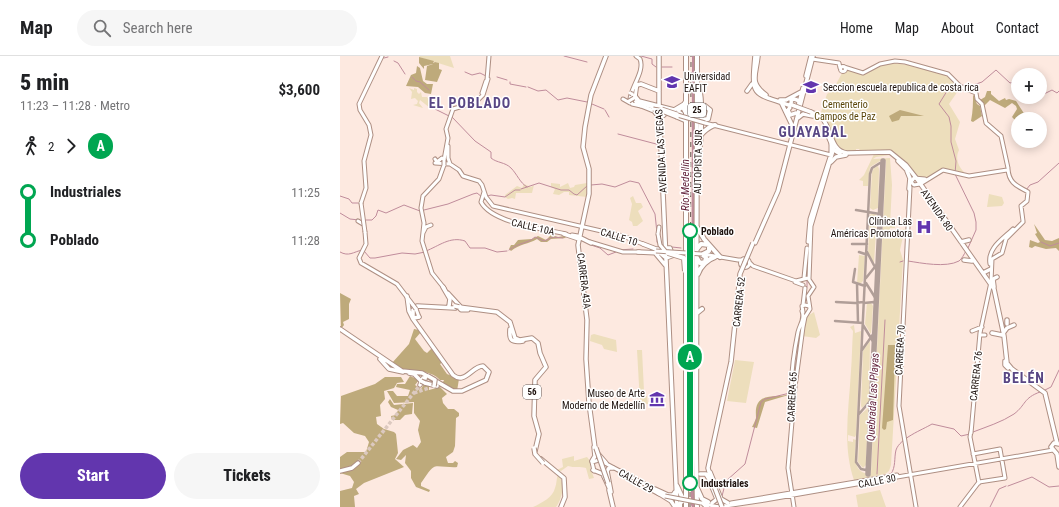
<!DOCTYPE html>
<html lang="en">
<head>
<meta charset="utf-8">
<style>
  body { margin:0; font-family:"Roboto Condensed",sans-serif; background:#f6f6f6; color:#202124; height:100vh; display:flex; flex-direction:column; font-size:15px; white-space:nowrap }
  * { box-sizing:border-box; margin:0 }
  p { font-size:13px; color:#757577 }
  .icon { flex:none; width:22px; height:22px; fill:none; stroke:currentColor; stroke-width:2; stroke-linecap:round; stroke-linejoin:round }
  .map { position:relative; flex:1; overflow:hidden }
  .details { display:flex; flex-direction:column; background:#fff; width:340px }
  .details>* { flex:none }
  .badge { padding:0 8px; border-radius:13px; font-size:14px; line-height:26px }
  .tools { position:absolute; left:671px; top:12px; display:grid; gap:8px }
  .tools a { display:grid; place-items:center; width:36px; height:36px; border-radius:50%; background:#fff; box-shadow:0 2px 10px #0003; font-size:20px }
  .map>.badge { position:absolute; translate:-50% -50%; box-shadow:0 0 0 2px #fff }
  .legs { display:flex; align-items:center; gap:6px; height:44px; padding:0 20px; font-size:13px }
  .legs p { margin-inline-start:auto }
  .overview { display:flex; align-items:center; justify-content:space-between; height:68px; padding:0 20px }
  h1 { font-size:22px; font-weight:800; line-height:30px }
  .action { display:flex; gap:8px; margin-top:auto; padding:8px 20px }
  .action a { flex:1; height:46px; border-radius:24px; background:#6236ae; color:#fff; font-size:16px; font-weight:800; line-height:46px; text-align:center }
  .action a+a { background:#f6f6f6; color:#202124 }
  ul { padding:0 20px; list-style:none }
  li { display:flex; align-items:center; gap:14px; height:48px; font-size:15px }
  li i { display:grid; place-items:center; width:6px; height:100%; margin:0 5px; background:currentColor }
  li i::after { content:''; width:10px; height:10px; margin:-5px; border:3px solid; border-radius:50%; background:#fff }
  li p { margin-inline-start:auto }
  li:first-child i { background:linear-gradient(#0000 50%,currentColor 0) }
  li:last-child i { background:linear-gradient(currentColor 50%,#0000 0) }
  header { display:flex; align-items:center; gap:24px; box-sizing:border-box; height:56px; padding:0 20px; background:#fff; border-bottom:1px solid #e0e0e0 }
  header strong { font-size:19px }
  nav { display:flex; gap:22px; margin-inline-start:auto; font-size:14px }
  .search { width:280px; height:36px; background:#f6f6f6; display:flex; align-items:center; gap:10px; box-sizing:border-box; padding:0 14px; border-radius:22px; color:#757577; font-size:15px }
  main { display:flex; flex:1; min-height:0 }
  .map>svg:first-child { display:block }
</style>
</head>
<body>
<header>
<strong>Map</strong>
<div class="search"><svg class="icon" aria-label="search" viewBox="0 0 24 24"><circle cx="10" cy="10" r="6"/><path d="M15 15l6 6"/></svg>Search here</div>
<nav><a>Home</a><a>Map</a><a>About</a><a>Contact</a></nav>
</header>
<main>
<section class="details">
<div class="overview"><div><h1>5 min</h1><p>11:23 – 11:28 · Metro</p></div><b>$3,600</b></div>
<div class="legs"><svg class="icon" aria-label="walk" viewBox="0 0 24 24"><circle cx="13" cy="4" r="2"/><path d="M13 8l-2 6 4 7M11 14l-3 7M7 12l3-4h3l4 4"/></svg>2<svg class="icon" aria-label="forward" viewBox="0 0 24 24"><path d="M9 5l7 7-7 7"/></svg><b class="badge" style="background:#00a651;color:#fff">A</b></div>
<ul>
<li><i style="color:#00a651"></i><b>Industriales</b><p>11:25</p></li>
<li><i style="color:#00a651"></i><b>Poblado</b><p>11:28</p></li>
</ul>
<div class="action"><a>Start</a><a>Tickets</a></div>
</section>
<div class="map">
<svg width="719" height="451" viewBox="0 0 719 451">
  <rect width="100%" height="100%" fill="#fde9e0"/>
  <!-- green -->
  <path fill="#eddebc" d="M80,0H110L114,12L79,1Z
    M552,7L576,10L607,19L612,22L620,32L609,48L620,66L615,83L619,94C615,102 618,110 624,116L622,119L604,112L587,122L577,121L550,95L521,96L519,93H516V96L507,97L497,92L481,56L487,38L493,34L502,17L508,13L522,18L535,11Z
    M69,32L74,34V32L77,33V36L79,38L81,36L82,41H87L89,44L90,42L95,43L98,41L97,43L101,45L98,51L90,52L80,44L79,47L83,52L73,49L77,48L78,45L75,42L71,43L72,36Z
    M534,98L550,99L536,101L533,103L550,102L552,129L550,170L551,167L555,168V172H550V175L566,173V175L564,176L560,194L563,204L551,409L549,415L545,418L514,424C502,390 509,351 511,315C512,302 512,289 513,275L510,271L514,269L515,277L521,275L516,379L515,381L508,379V385L513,386V383L516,384C515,397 511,418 531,418L546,105H540L530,111L528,130H523V125L519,124L524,119Z
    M538,110L539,113L538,152L533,154L530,152L532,116L534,112Z
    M211,127L220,128V131L228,127L230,132L234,131L235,129L247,127V141L229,139V136H224L219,139L213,138L215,133L211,131Z
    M184,128L191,131L194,129L192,137H176L175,143L172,142L168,143L165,141V139L177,130L182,132Z
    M649,138L662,141L664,147L662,150L647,151Z
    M293,140L296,147H301L303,151L298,155L303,165L297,170H293L292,166L289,164L292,148L290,142Z
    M533,157L536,158L537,161L534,207L528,197L530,159Z
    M519,199L525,200L523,225L521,227H517Z
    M527,247H531L533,250L531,278L525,268Z
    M474,256L480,279L476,282L462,280L466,261Z
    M254,278L276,284L277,296L264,293L262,289L250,285L251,279Z
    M530,285L529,345L522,352L521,350L523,295Z
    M297,294H302L304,335L305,340H307L308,348L300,347Z
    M395,304L414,306L406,347L387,345Z
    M528,352L526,409L523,412L518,406L520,359Z
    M234,400V405L247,401L251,406L250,411L254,422L249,423L246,412C240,410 234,412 228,410L221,415L217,414L223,411L222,403Z
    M218,419C226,427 222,443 216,451H193C202,447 213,441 215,432C217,427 216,423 218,419Z
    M540,434L546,451H518L516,439Z"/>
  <!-- forest -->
  <path fill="#beaa7b" d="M79,1L94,5L93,7L95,6L99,7V13L102,14L97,26L85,24L87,10L93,8L84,10V13L79,7Z
    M77,10L80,12L83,25L87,28H93L91,38L85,37L78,31L66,30L71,19L76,17Z
    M647,35H651V38L659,45L665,42L666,44L669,43L676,45L685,59L692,57L695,63H678V67L672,61L677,53L676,50L672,47L665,52L650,44L644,50L640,44L645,41Z
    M633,38L637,48L640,50L642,60L633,66L631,65C633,55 633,47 633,38Z
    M560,54L584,60H561L559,64L552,66L549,60Z
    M694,168L705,184L712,185L719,182V195L716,192L706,193L695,190L692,192L689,191L690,184L698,187L700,186L695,178L697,177Z
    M211,179L218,181L224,180L226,182L211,183L207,186H201L197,183C189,188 179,188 171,195L169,193L171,189H174L178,184L192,183L198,180L206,184Z
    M0,237L11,243L9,248V263L3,266L4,269L1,273Z
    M74,273L79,274L81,276L75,283L84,295L87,297L93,291L103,306L100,308L107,318L119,323L117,335L102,328L104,324H100C92,315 78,315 66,314C61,314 56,310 52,307L69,288Z
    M548,289H555L557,291L555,300L553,364L547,366L546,373L544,374L542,372Z
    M70,320L79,324L75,329L81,333L84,328L89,330V334L100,331L107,338L102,342L103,347L108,353H114L119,357V360L116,362L115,390L113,396L106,401L108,407H113L115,405L118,407L117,411C111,412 96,409 94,411C89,414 85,422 81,427V430L90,434L89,436L76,431L71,422V415L65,407L66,399L61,404L56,403L63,394L73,389L77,392L81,386L78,374L80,365L74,357V346L54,347L47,335H53L57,340H68L70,334L56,331L57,328H65Z
    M45,321H61L64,326L57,327L54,332L44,335L45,343L40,349L41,360L36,361L37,368L44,373L54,376L56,378L58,397L55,403L64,411L24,427L16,433L19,438L14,440L15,451H0V435L12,432L14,426L10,420L0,417V401L7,396H26L29,386L25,380L14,377L3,367L0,368L1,340L35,328Z
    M451,337L452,338L425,346L417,372L412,371C413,369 415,365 416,362C416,358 415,352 418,347C425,336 443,343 451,337Z
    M50,343L54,349L73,347L72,358L65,359L60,364H52L51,360L56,359L58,354L51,351L48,346Z"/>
  <!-- water -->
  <path fill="#c08c9b" d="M352,0H355L356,451H352L351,449Z"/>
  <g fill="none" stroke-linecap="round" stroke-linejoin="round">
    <!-- stream -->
    <path stroke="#c08c9b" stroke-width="1" d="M224,0L247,6
      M301,0L312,3V8L316,11
      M44,2L48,1
      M54,5L58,7L65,18
      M322,11H332
      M125,16L132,19L140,17L146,20
      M72,21L76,25L80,26L89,34
      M157,21L167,24
      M170,26V28L186,31
      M622,29L630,30L642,26L656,14L670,27L674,26L677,23L678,24
      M188,31L198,35L206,34L218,44L227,42L247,46
      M620,31L617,34L607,35L599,48L609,61L611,70V86L616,105L615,118L634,157L636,166V174L628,192
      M700,32L702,33L704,38L712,34L717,37L719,35
      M92,46L95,53L109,60
      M252,48L264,53
      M265,54L269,61
      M112,61L135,85L151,96V102C157,107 165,106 171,112C177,118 180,127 187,131
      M278,78L320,89
      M251,129L262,128L275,131L290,125L299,127L315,158L317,177
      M181,133L199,127L221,134H229L234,138L237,139L247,130
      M686,134L690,129L698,126L719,107
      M0,140L9,143L12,147H18
      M147,140L151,139L165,141L175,134H180
      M84,154L108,148L133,138L137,137L142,141
      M0,157L10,163L19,164
      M26,164H32L36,160L38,154L46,157L64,149L80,155
      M317,180V186
      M701,186L710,190L719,187
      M251,189L260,192L268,199L276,196
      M332,191L341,192
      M169,194C180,186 187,188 195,181L204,185L213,181L223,182
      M279,194L293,193
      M24,195L30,202H35L62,197L75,198L85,196
      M86,195C99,190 110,180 125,185L130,192H145L157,196L167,195
      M0,196C9,201 13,196 22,194
      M468,199V195
      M568,205C581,207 606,212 619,205C622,203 624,198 626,195
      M560,206L563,205
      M467,219L468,202
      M467,231V222
      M456,309L460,274
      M453,330L455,313
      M703,335L711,331L719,314
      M633,376C646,371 662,366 674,358C686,349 683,342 700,336
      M537,418L545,264
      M551,418C556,411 554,402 556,394C560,382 582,374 592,368L614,373L621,380L630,378
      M668,430L692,421L709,431L719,430
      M382,440L386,425L405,408L421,346L425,343L450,337
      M650,451L659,433L666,430"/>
    <!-- taxiway -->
    <path stroke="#b09e98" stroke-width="2.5" d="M516,154L540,158
      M512,188H527
      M519,196L525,198L527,196L537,215
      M515,213L513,226L525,230
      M526,222L538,207
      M526,227L536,243
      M517,228L518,266
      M496,246L515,247L523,246
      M524,247L534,246L536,249
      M495,265L523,267
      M523,269L534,287
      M522,294L534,277
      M519,358L531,344
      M528,412L526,414L521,413L516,406L530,118L532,112L540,107L542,108"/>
    <!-- runway -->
    <path stroke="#b09e98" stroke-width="5.5" d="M528,418L543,105"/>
    <!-- primary-tunnel -->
    <path stroke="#dcc9c0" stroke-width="3.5" stroke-dasharray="3.5 2" stroke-linecap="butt" d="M74,337L89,332
      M18,407L80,329"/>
    <defs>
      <path id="secondary" d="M296,0L300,3C305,15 291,31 290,43L292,48L301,50
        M472,3L499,7L500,12
        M500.5 13a2.5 2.5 0 1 1 5 0a2.5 2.5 0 1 1-5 0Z
        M504,11L523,17L540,8L555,5L565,6L608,18L621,31L636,37L637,43L642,48L646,67L661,80L668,112
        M147,24L149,0
        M142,37L146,25
        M292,38L296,46L313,51
        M295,42L297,28
        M283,43L290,47
        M136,46L143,39L148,23
        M365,67L491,99
        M108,90V102L110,108
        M95,103L97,106L102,102L104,104
        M104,104L108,82L106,73L113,53L136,46
        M95,107L110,108L119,114L123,120L139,125L142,129L146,141L153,150L283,180L303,188
        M104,109L99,123L83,140L81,152L84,167L82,185L92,217L104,232
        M668,113C669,128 678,130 688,136L687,145L681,150L683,165
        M579,123L582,126L580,128L574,129L571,126L574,122L585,123
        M582,127L603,114L629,120L667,114
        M570,131L559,350L576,451
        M144,136L141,146C152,167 204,173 226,178
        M21,147L26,132L24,105L31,79L29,69L20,54L19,48L42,0
        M18,165L23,168
        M25,176L26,188L19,202L21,207L57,228L73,249
        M83,177L86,171L91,169
        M318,178L319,171
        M232,179L238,180
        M250,186L283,196H300
        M468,186L470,163L491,98V88
        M363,198L398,204H402
        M400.5 207a4.5 4.5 0 1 1 9 0a4.5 4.5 0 1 1-9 0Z
        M410,207L413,210L456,225L468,222L474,231L468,240L470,253L465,261L463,271L455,331L448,412L454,451
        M650,208C647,192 663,183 673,173
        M464,222L467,192
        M469,223L471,170L494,92
        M455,226L463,229
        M108,237L120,250
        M463,249L465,232
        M117,250L121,254H128
        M76,253L79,261
        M463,256L462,250L465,249L469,250
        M632,275L642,271
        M641,279H645
        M453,344C449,325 454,296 458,276C460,268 465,263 462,255
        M631,375L630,381L639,427
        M631,377L640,277L651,226L652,203L662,197L666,183L683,166
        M633,398L660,393L665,422L639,426
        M254,415L252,406L259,404L316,434
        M264,421L269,432
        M306,431L319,438
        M391,447L557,419
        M364,448L379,451L425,444L713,394
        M620,451L639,426"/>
      <path id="primary" d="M319,0V46L337,451
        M415,0C411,43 413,36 451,50L448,54L450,59L456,57
        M418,0C416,20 409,26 426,39
        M466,20L471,0
        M297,29L301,28L319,35
        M407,35L412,28
        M295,40L299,45L334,54L344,48L346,45
        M440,44H446L461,36
        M441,46L452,69
        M450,48L452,49L451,44L454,43L457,44L459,46
        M299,49L314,55L319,61
        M458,51L463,32
        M471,56C475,58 479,59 482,62C492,73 490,95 507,97L550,96L566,109L577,123L654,233L664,280L667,307L672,313L705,337L717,387
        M321,61L324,59L323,58
        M337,61L344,64
        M458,62L463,58L473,60
        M489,82L494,94L500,98
        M558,105L568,115
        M491,106L496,101L506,99
        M567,115L571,125
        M569,133L570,122
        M224,178L239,183
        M241,182L251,187
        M621,186L629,184
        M415,187L438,135L473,0
        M303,188L316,193H322
        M323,192H330L332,198
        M298,196L320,197L326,202
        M316,198L326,210
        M326,202L334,199L345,198
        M624,204L632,205
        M643,217L651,213
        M103,231L110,243L109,250
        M654,231L653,223L657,221
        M119,251L157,256L170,266L175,282L180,284L192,282L198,287L200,297L206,311L195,324L194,360L199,378L195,395
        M73,260V254L77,250L115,252
        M74,262L79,261
        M667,264V268
        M0,273L62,315L82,317L113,335H122L146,324L149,316L143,310C132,310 125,329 113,319L73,263L69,255L67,240
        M170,273C169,284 171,287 183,285
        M664,276L667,272L674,269
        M652,277L662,279
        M40,303L49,313L63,316
        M665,305V309L668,312
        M69,317L74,318L81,325
        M85,327L97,330
        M80,329L83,322H86L85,319
        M719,388L714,387L711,391L717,398L719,411
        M255,392L249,347L246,303L247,264L238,189L249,138V113L243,91L245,71L251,39L266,0
        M259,399L266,407
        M201,403L224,422L225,441L221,451
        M252,405L255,400L254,391
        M253,414L263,418L265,422
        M0,415L12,412L18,407
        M370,416L381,443L388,447
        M360,418H366L369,423
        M370,426L377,443L372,447
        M372,427L368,412L391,306L399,229
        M315,433L328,439H333L335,436
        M269,434L273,451
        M271,436L267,415L269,412H273
        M318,437L331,445L335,451
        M385,450V451"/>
      <path id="trunk" d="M357,0L356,398L357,451
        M360,55L365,50L370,54L368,63L362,64
        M341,58L338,56L339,53L343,51L345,55
        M360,81C361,77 370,70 375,69
        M358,103C361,89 363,45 359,32
        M357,171L364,183L380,201
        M357,193L361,188L369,189V195L363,198
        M357,202L360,207L365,206L366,201L362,199
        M346,206V0
        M358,218C360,211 368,203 375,201
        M357,257L362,253
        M337,430L343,443
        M357,432L362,443L368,446
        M363,447L367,451
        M340,451V447L344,444
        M346,451V212
        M378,451H379"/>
    </defs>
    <!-- secondary casing -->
    <use href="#secondary" stroke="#ae8f83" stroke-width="5"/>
    <!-- primary casing -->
    <use href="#primary" stroke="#ae8f83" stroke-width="5.5"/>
    <!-- trunk casing -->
    <use href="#trunk" stroke="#ae8f83" stroke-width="6"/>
    <!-- secondary -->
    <use href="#secondary" stroke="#fff" stroke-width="3"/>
    <!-- primary -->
    <use href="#primary" stroke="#fff" stroke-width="3.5"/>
    <!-- trunk -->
    <use href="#trunk" stroke="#fff" stroke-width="4"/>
    <!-- rail -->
    <path stroke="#63544f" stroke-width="1" stroke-dasharray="5 5" stroke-linecap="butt" d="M350,451L351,0"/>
    <defs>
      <path id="secondary-bridge" d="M290,37L292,38
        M289,45L294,42
        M313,53L323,55
        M322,53L337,58
        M334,58L365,67
        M104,109V104
        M21,147L25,176
        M318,178L320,189L326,196
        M316,195L362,198
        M73,249L76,253
        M325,440L361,447"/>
      <path id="primary-bridge" d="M452,49L471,56
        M322,55L337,61
        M399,229L400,218L413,187
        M115,250L119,251
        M88,320L95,324L94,330
        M81,325L85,327
        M194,392L195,398L203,407
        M256,392L268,427
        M373,427L382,451"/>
      <path id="trunk-bridge" d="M328,197L344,202L345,215"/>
    </defs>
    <!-- secondary-bridge casing -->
    <use href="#secondary-bridge" stroke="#ae8f83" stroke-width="5" stroke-linecap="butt"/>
    <!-- primary-bridge casing -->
    <use href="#primary-bridge" stroke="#ae8f83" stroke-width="5.5" stroke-linecap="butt"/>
    <!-- trunk-bridge casing -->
    <use href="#trunk-bridge" stroke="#ae8f83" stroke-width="6" stroke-linecap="butt"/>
    <!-- secondary-bridge -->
    <use href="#secondary-bridge" stroke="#fff" stroke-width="3"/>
    <!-- primary-bridge -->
    <use href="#primary-bridge" stroke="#fff" stroke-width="3.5"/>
    <!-- trunk-bridge -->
    <use href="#trunk-bridge" stroke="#fff" stroke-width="4"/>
  </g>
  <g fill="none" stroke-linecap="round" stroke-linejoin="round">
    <defs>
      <path id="line-1" d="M350,175V427"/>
    </defs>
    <!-- line-1 casing -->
    <use href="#line-1" stroke="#fff" stroke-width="9"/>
    <!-- line-1 -->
    <use href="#line-1" stroke="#00a651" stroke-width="6"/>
  </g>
  <!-- icons -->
  <defs>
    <symbol id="university-bare" viewBox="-9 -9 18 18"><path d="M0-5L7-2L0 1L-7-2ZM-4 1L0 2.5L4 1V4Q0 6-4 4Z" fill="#6236ae" stroke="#fff" stroke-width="2.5" paint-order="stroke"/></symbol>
    <symbol id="hospital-bare" viewBox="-9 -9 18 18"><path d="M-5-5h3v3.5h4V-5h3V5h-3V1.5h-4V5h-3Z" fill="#6236ae" stroke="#fff" stroke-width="2.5" paint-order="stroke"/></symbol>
    <symbol id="museum-bare" viewBox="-9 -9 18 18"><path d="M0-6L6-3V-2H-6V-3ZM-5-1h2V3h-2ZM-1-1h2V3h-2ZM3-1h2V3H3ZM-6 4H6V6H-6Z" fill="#6236ae" stroke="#fff" stroke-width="2.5" paint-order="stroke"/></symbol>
  </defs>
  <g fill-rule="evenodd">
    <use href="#university-bare" x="321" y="15" width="22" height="22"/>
    <use href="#university-bare" x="460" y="20" width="22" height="22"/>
    <use href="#hospital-bare" x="573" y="160" width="22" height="22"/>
    <use href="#museum-bare" x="306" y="332" width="22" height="22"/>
  </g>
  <!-- markers -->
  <g fill="#fff" stroke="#00a651" stroke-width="2">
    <circle cx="350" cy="175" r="7"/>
    <circle cx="350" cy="427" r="7"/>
  </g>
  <g text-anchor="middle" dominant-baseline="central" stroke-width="3" stroke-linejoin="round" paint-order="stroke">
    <!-- shield labels -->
    <g fill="#fff" stroke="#625956" stroke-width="1">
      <rect x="348" y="47" width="18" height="14" rx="3"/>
      <rect x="183" y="329" width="18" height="14" rx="3"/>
    </g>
    <g font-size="9" font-weight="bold" fill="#1e120e">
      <text x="357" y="54">25</text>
      <text x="192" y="336">56</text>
    </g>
    <!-- poi labels -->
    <g font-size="10" fill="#1e120e" stroke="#fff" text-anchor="start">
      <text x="344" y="20">Universidad<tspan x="344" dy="12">EAFIT</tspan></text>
      <text x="483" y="31">Seccion escuela republica de costa rica</text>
      <text x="572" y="165" text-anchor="end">Clínica Las<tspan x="572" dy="12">Américas Promotora</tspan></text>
      <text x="305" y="337" text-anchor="end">Museo de Arte<tspan x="305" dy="12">Moderno de Medellín</tspan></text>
    </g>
    <!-- park labels -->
    <g font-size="10" fill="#594407" stroke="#fff">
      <text x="505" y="48">Cementerio<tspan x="505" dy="12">Campos de Paz</tspan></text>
    </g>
    <!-- street labels -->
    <g font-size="10" fill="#1e120e" stroke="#fff">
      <text transform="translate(321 95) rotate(-93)">AVENIDA LAS VEGAS</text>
      <text transform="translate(358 106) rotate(-89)">AUTOPISTA SUR</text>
      <text transform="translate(597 154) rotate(55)">AVENIDA 80</text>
      <text transform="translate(193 171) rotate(13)">CALLE 10A</text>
      <text transform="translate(279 181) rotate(17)">CALLE 10</text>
      <text transform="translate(244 225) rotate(83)">CARRERA 43A</text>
      <text transform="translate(399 246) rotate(-84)">CARRERA 52</text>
      <text transform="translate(560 294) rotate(-87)">CARRERA 70</text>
      <text transform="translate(636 320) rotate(-84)">CARRERA 76</text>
      <text transform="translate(452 341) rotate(-87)">CARRERA 65</text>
      <text transform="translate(296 425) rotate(29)">CALLE 29</text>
      <text transform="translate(537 425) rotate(-11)">CALLE 30</text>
    </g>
    <!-- stop labels -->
    <g font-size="10" font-weight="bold" fill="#1e120e" stroke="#fff" text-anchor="start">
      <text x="361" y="175">Poblado</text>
      <text x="361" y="427">Industriales</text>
    </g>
    <!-- water labels -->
    <g font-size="11" font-style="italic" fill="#5f1e37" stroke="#fff">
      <text transform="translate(345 129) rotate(-90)">Río Medellín</text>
      <text transform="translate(533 341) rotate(-87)">Quebrada Las Playas</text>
    </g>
    <!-- district labels -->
    <g font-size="14" font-weight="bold" letter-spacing="1" fill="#584684" stroke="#fff">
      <text x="130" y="47">EL POBLADO</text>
      <text x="473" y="76">GUAYABAL</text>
      <text x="684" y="322">BELÉN</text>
    </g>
  </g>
</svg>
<div class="tools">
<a>+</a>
<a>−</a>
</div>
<b class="badge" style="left:350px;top:301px;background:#00a651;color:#fff">A</b>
</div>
</main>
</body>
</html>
